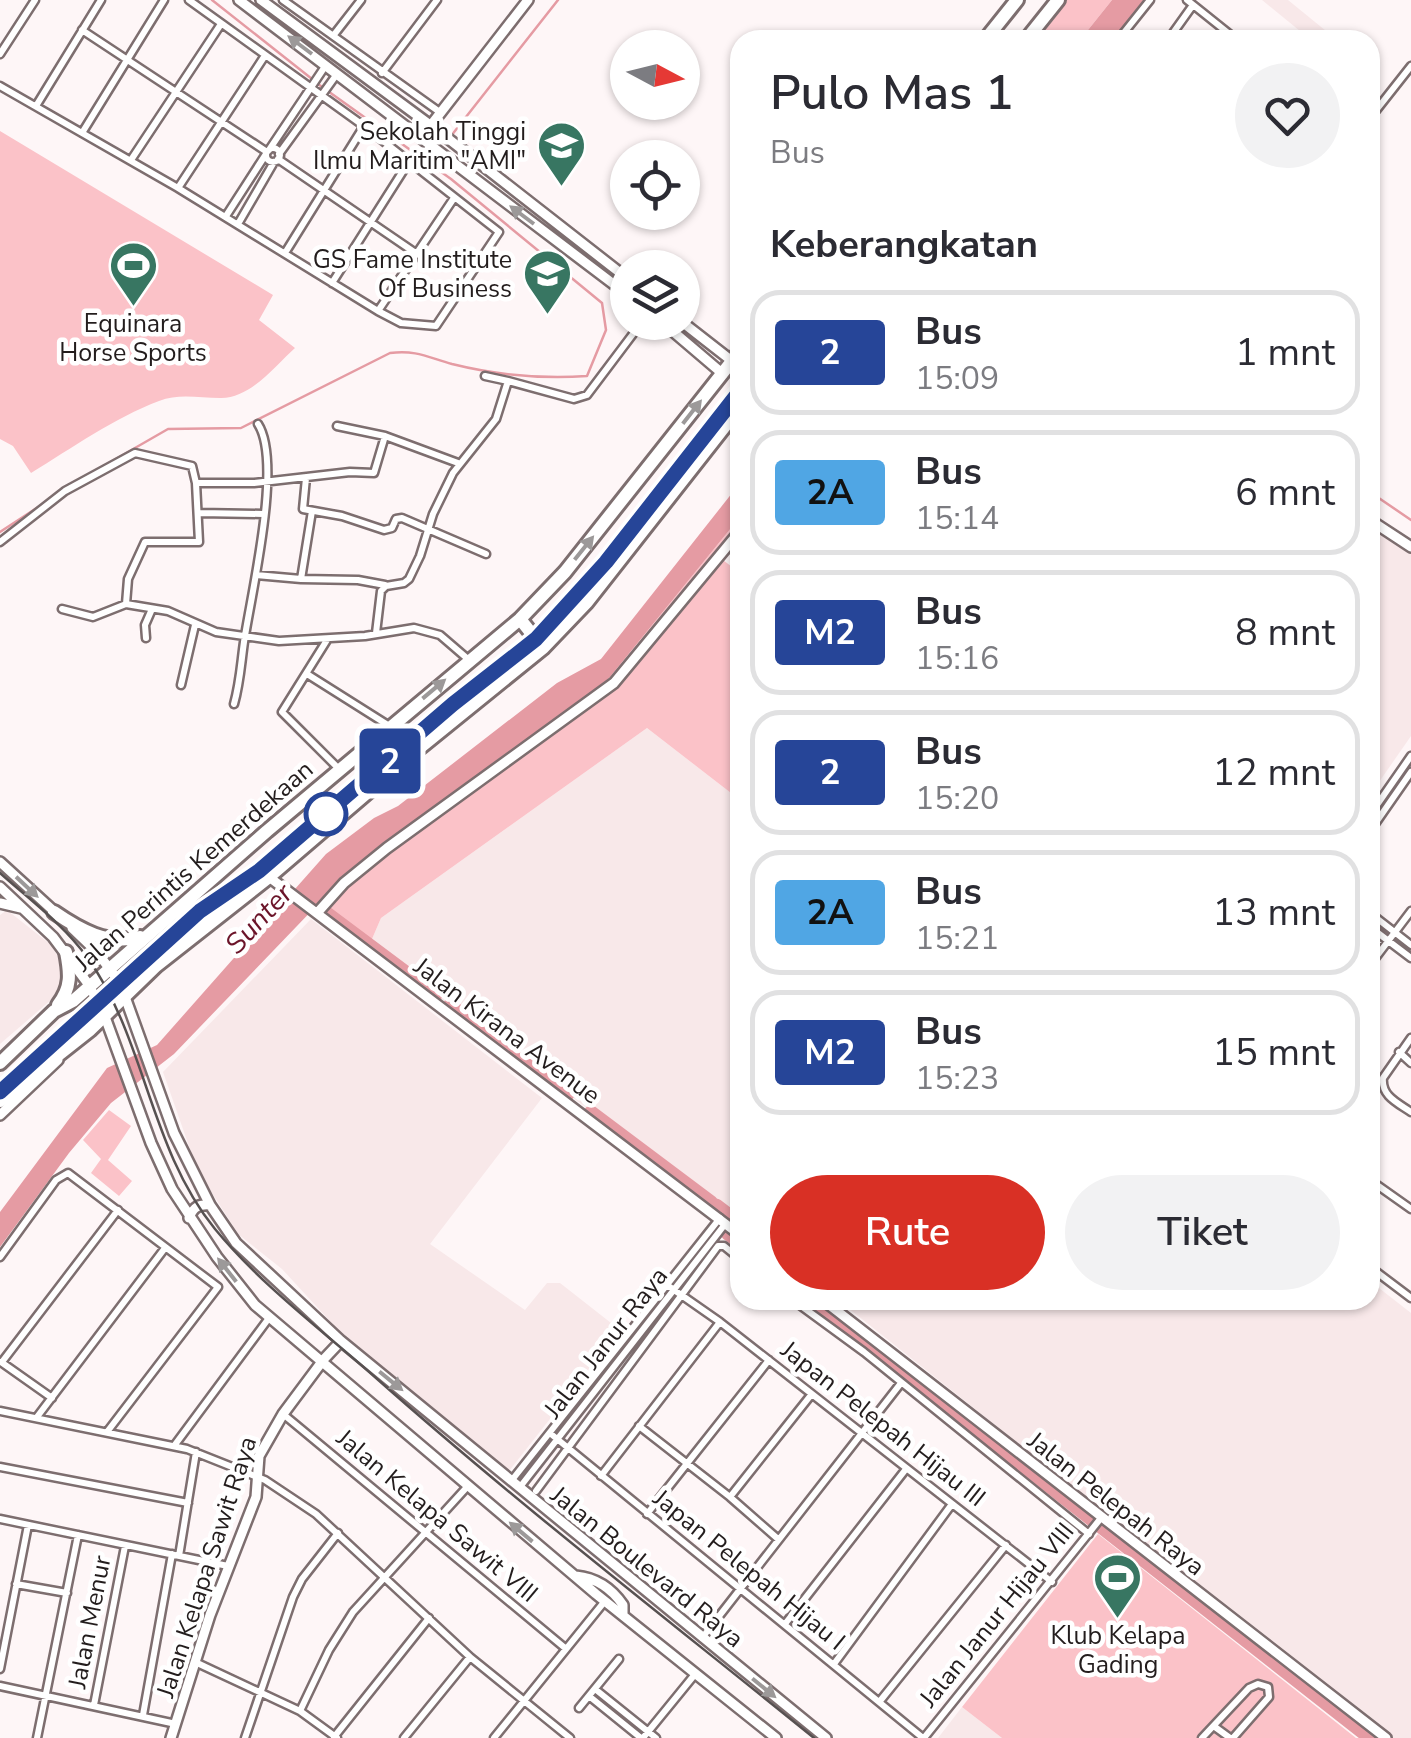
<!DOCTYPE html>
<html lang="id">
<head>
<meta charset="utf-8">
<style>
  body { margin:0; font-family:"Nunito Sans",sans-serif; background:#f2f2f3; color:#2b2b33; height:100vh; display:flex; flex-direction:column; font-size:38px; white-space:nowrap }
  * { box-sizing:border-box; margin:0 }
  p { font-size:32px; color:#7c7c81 }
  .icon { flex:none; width:55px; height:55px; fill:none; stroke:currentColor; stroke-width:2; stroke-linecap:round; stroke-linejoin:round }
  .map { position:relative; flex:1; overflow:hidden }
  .side { position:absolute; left:730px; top:30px; width:650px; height:1280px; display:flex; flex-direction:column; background:#fff; border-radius:30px; box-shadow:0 2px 8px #0004 }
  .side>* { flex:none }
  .badge { padding:0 20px; border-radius:8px; font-size:35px; line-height:65px }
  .needle { width:65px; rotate:97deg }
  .controls { position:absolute; left:610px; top:30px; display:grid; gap:20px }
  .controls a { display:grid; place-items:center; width:90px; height:90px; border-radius:50%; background:#fff; box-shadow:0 2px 8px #0004; font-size:50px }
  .map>.badge { position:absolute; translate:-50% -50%; box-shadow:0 0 0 5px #fff }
  h2 { padding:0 40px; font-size:38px; line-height:90px }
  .round { display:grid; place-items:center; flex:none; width:105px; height:105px; border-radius:52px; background:#f2f2f3 }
  .overview { display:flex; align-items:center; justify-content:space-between; height:170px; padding:0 40px }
  h1 { font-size:48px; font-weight:600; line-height:75px }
  .button { display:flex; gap:20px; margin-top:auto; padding:20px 40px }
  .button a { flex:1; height:115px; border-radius:60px; background:#d93025; color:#fff; font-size:40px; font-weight:600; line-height:115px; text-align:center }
  .button a+a { background:#f2f2f3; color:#2b2b33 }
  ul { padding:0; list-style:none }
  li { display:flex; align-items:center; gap:30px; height:125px; margin:0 20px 15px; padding:0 20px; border:5px solid #e1e1e2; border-radius:30px }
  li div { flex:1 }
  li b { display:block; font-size:38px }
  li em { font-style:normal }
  li .badge { min-width:110px; font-weight:700; text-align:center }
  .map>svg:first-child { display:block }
</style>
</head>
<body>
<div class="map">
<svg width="1411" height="1738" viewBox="0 0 1411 1738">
  <rect width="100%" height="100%" fill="#fef6f7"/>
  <!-- built -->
  <path fill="#f8e8e9" d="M1262,0H1288L1331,35L1327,40H1311Z
    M1370,525L1411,554V736L1370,795Z
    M647,728L740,800V1222L369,946L381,918Z
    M7,910L50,944L67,970L59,993L0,1044V915Z
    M311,919L542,1098L430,1244L525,1310L547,1283H560L620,1330L509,1471L352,1345L282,1269L238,1234L197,1169L163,1072Z
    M1370,1281L1411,1313V1738H1388L838,1300H1370Z
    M962,1707L1002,1738H938Z"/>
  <!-- green -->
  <path fill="#fbc2c8" d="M1061,0H1112L1080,40H1029Z
    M0,131L273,295L259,320L295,348C275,366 250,399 220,398C199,398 179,393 159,401C114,418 72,448 31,473L13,446L0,439Z
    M740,517V531L719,557L740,573V800L647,728L381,918L369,946L320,909L413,827L605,683Z
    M109,1110L131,1126L108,1160L132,1181L119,1196L91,1173L101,1159L83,1140Z
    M1098,1534L1356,1738H1002L962,1707Z"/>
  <!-- water -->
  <path fill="#e59ba3" d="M1112,0H1145L1112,40H1080Z
    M740,483V517L605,683L345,876L174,1054L111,1103L69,1153L0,1247V1212L107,1068L157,1045L326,854L374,818L398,806L557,683L601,659Z"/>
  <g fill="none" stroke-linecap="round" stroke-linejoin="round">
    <!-- stream -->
    <path stroke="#e59ba3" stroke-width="2.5" d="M212,0L312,79
      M451,136L558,0
      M81,479L168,429L241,428L390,353C417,350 427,357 452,364C496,375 541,379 587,376L606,330L602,303L451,179L318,84
      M1370,492L1411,520
      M0,532L49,500"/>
    <!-- river -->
    <path stroke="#e59ba3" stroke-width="15" d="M324,912L435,995
      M450,1006L567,1094
      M591,1113L711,1203
      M716,1206L737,1222
      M728,1233L740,1242
      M813,1300L1371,1738"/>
    <defs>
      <path id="street" d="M283,0L441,113
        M1187,0L1237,40
        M82,30L267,152
        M333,36L361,0
        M1118,40L1150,0
        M1168,40L1193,5
        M0,54L35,0
        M382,73L437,0
        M0,86L178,188L378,311L401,323L436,326L499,232L364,126L189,0
        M36,106L101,0
        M1370,118L1411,66
        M82,133L164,0
        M266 155a7 7 0 1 1 14 0a7 7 0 1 1-14 0Z
        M269,150L326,65
        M279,154L337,74
        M278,159L417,254
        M131,160L221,24
        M178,188L264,57
        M226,216L266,154
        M238,224L274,162
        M285,253L364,126
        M332,283L410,160
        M378,311L454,198
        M485,376L508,381
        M337,426L385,436L458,463
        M306,478L303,509L342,516L384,530L392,528L396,519L402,518L486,554
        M312,511L301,579L358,580L385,585
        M200,513L263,514
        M0,542L65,491L135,453L192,466L196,483
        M256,575L301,579
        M126,604L128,579L145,542H199L196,483H254L350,472L374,473L385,436
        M62,609L93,617L126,604L168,611L216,632L279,641L365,636L414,628L440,635L469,660
        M376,633L381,591L386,586L404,583L409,579L420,556L433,514L453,473L496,419L508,381L574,399L587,395L642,322
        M146,638L145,625L152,609
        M327,640L282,712L340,770
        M307,674L391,727
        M181,685L195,625
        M234,704C240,683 241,663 244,642C251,594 283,463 258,424
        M1370,815L1411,756
        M1370,831L1411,772
        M1370,913L1411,945
        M1370,927L1411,958
        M1370,965L1411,911
        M1411,1038L1383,1078C1381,1096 1398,1103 1411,1112
        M1399,1052L1411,1063
        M1370,1180L1411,1209
        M0,1257L56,1180L68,1173L218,1287L107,1432
        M1370,1267L1411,1298
        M667,1285L720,1322L1052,1582
        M793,1300L864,1352L1089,1534
        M1,1362L52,1398
        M2,1362L118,1210
        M0,1411L187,1449L265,1480L316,1514L470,1657L570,1738
        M283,1414L565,1648
        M37,1417L165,1248
        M639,1426L730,1497L778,1539
        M551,1434L923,1738
        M174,1446L269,1318
        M0,1467L188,1503
        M601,1476L720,1322
        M512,1480L720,1218
        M520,1487L726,1223
        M536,1491L718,1246H724L740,1259
        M730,1497L811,1395
        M647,1514L769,1360
        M0,1519L228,1566
        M179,1556L196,1452
        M16,1584L67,1593
        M785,1624L906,1469
        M702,1638L901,1383
        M195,1662L300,1711L337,1738
        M834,1664L952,1504
        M0,1669L28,1525
        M0,1686L176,1724
        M595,1689L656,1738
        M589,1696L641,1738
        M880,1701L1006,1545
        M94,1705L125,1546
        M579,1708L619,1659
        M300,1711L329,1650L353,1612L467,1487
        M143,1715L172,1554
        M1215,1727L1230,1738
        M334,1737L429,1618
        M37,1738L78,1535
        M245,1738L293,1597L302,1579L338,1533
        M404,1738L470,1657
        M494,1738L605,1601
        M643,1738L696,1673
        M924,1738L1101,1518
        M1202,1738L1249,1688L1258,1684L1268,1687L1269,1697L1233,1738"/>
      <path id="secondary" d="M239,0L628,295
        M261,0L441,133L628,279
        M431,125L528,0
        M662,322L723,374
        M682,322L732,361
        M1370,520L1411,547
        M0,862L57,914
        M269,877L740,1235
        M0,887L53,937L89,985L105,1017L151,1143L172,1189L217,1257L255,1305L596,1594L776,1738
        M0,903L21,908
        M318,912L344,883L387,848L614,683L740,531
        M72,928L97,952L120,983L174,1133L210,1205L236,1243L341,1341L826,1738
        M0,1115L58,1060
        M189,1218C193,1207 199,1204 210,1205
        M823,1300L1386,1738
        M324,1359L341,1341
        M576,1576C596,1578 612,1589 623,1605V1615
        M171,1738L210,1615L256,1497L259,1456L283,1414L321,1363"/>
      <path id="highway" d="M985,40L1017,0
        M1026,40L1058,0
        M520,619L543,648
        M54,912C80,930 108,946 140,937
        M58,1005C72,987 70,973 66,952
        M0,1063L54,1011L73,1001L267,831L520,619L565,572L740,351
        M0,1101L90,1030L156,966L269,877L417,750L543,648L587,602L740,407"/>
    </defs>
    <!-- street casing -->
    <use href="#street" stroke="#7d6e6f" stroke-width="11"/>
    <!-- secondary casing -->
    <use href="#secondary" stroke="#7d6e6f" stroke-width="14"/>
    <!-- highway casing -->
    <use href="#highway" stroke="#7d6e6f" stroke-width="18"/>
    <!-- street -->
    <use href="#street" stroke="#fff" stroke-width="6"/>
    <!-- secondary -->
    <use href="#secondary" stroke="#fff" stroke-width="9"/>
    <!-- highway -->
    <use href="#highway" stroke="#fff" stroke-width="12"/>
    <!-- tram -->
    <path stroke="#575151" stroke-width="2.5" d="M0,873C29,899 64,925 87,957C146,1039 149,1148 215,1229C261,1285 322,1330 376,1378C517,1503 667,1619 814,1738"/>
  </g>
  <!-- one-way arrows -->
  <defs><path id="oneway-solid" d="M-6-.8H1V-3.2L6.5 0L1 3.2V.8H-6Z" transform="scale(2.5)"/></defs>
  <g fill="#9c9999">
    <use href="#oneway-solid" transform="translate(300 45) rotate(-143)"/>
    <use href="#oneway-solid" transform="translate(522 215) rotate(-143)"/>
    <use href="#oneway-solid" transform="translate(692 412) rotate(-52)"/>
    <use href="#oneway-solid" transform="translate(584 548) rotate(-51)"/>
    <use href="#oneway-solid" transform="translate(434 689) rotate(-40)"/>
    <use href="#oneway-solid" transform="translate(27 887) rotate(43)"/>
    <use href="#oneway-solid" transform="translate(227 1270) rotate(-128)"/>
    <use href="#oneway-solid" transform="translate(391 1381) rotate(39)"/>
    <use href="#oneway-solid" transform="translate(521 1532) rotate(-140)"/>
    <use href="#oneway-solid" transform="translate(764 1688) rotate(39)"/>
  </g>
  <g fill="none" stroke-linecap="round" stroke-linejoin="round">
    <defs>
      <path id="line" d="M0,1092L200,911L259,871L453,704L536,639L606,562L740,391"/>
    </defs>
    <!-- line casing -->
    <use href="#line" stroke="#fff" stroke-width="22"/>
    <!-- line -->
    <use href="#line" stroke="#264598" stroke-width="15"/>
  </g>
  <!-- icons -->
  <defs>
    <symbol id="university-pin" viewBox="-11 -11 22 30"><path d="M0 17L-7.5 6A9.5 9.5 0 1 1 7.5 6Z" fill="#387662" stroke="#fff"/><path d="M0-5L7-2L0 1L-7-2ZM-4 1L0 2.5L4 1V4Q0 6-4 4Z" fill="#fff"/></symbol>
    <symbol id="stadium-pin" viewBox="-11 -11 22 30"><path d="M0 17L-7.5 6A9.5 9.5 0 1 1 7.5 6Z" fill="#387662" stroke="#fff"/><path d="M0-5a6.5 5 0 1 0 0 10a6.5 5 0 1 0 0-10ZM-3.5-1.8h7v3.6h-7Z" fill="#fff"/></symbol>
  </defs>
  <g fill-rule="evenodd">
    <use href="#university-pin" x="534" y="118" width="55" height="75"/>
    <use href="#stadium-pin" x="106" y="238" width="55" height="75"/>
    <use href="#university-pin" x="520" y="246" width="55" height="75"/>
    <use href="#stadium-pin" x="1090" y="1550" width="55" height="75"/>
  </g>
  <!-- markers -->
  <circle fill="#fff" stroke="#264598" stroke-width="5" cx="326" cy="814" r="20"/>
  <g text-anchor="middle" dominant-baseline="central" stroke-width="9" stroke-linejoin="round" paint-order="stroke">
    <!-- poi labels -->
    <g font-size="25" fill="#231d1d" stroke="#fff" text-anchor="end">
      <text x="526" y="132">Sekolah Tinggi<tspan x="526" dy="29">Ilmu Maritim "AMI"</tspan></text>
      <text x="512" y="260">GS Fame Institute<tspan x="512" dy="29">Of Business</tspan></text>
      <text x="133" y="324" text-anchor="middle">Equinara<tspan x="133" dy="29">Horse Sports</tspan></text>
      <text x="1118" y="1636" text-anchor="middle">Klub Kelapa<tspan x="1118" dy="29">Gading</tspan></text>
    </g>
    <!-- street labels -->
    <g font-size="25" fill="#231d1d" stroke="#fff">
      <text transform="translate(194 866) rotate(-41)">Jalan Perintis Kemerdekaan</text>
      <text transform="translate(507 1031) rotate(37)">Jalan Kirana Avenue</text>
      <text transform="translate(606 1343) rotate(-52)">Jalan Janur Raya</text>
      <text transform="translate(883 1424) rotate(38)">Japan Pelepah Hijau III</text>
      <text transform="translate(1116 1504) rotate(38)">Jalan Pelepah Raya</text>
      <text transform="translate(437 1516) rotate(40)">Jalan Kelapa Sawit VIII</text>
      <text transform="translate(207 1567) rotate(-72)">Jalan Kelapa Sawit Raya</text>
      <text transform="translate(647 1567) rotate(39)">Jalan Boulevard Raya</text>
      <text transform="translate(749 1570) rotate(39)">Japan Pelepah Hijau I</text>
      <text transform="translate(997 1615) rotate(-51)">Jalan Janur Hijau VIII</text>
      <text transform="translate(90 1622) rotate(-79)">Jalan Menur</text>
    </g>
    <!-- water labels -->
    <g font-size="28" font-style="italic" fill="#6b1429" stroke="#fff">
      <text transform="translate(259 919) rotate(-47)">Sunter</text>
    </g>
  </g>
</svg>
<div class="controls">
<a><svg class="needle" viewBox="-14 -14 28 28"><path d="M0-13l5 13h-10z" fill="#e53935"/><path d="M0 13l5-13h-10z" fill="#7c7c81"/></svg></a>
<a><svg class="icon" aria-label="locate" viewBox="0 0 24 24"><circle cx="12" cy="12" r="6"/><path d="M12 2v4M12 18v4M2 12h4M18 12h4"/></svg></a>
<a><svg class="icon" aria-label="layers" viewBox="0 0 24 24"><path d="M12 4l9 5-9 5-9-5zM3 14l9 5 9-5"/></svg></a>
</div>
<b class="badge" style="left:390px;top:761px;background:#264598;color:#fff">2</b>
<section class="side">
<div class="overview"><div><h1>Pulo Mas 1</h1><p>Bus</p></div><a class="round"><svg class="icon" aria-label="heart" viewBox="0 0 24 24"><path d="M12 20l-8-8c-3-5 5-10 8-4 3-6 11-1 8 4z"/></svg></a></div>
<h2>Keberangkatan</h2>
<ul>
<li><span class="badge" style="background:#264598;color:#fff">2</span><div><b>Bus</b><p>15:09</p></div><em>1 mnt</em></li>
<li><span class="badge" style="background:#50a6e4;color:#111">2A</span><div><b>Bus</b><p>15:14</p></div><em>6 mnt</em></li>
<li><span class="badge" style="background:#264598;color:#fff">M2</span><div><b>Bus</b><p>15:16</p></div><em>8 mnt</em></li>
<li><span class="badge" style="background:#264598;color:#fff">2</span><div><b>Bus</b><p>15:20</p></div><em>12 mnt</em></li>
<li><span class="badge" style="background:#50a6e4;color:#111">2A</span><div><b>Bus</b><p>15:21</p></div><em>13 mnt</em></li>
<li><span class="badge" style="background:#264598;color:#fff">M2</span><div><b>Bus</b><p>15:23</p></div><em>15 mnt</em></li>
</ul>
<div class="button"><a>Rute</a><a>Tiket</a></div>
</section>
</div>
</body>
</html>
